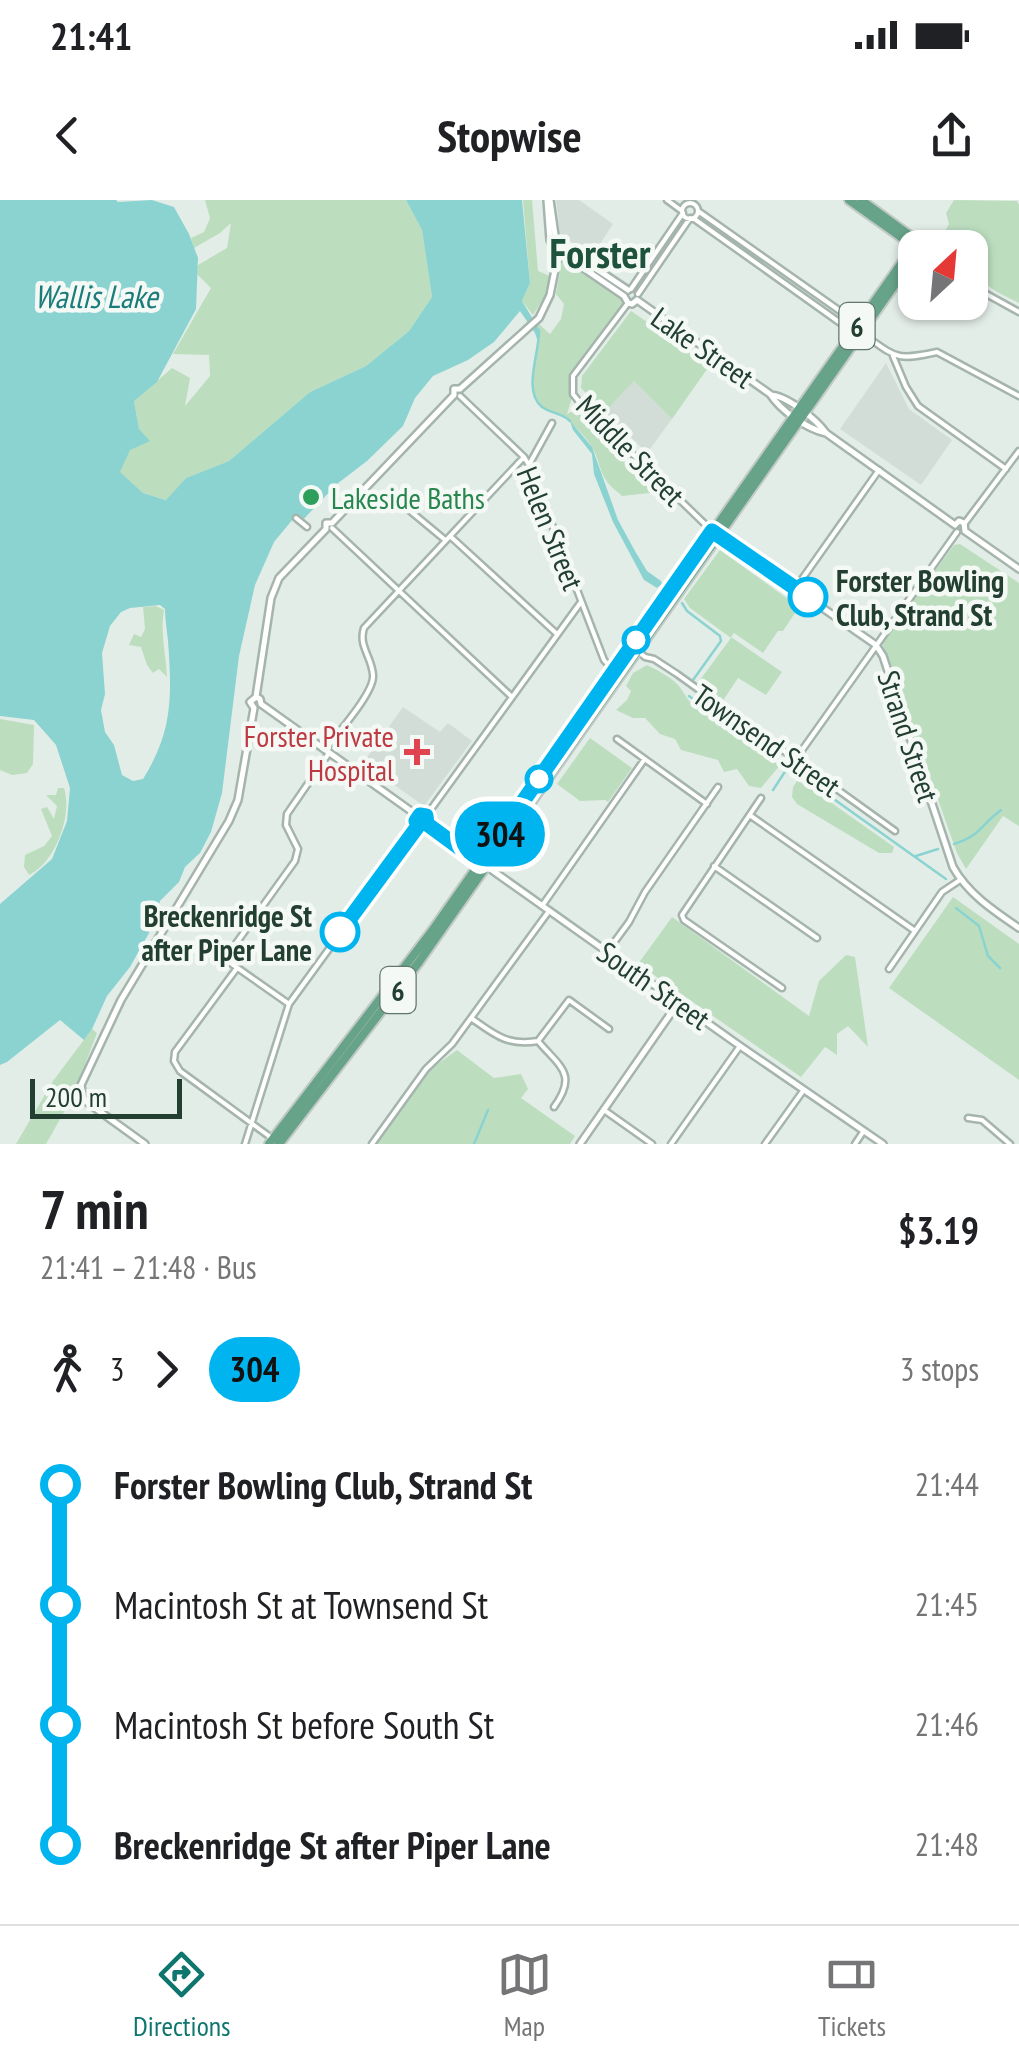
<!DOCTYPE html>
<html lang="en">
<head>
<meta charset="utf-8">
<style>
  body { margin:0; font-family:"PT Sans Narrow",sans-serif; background:#f6f6f6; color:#202124; height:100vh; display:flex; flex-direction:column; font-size:38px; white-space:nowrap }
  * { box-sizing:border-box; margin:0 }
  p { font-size:32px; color:#757577 }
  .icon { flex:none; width:55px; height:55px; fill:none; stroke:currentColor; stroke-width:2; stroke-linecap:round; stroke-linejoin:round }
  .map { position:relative; height:944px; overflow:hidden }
  .sheet { display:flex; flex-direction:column; background:#fff; flex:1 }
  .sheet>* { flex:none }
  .badge { padding:0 20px; border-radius:32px; font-size:35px; line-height:65px }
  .needle { width:65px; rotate:26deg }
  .buttons { position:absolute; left:898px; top:30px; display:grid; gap:20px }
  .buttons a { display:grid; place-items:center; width:90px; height:90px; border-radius:20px; background:#fff; box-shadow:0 2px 8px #0004; font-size:50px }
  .scale { position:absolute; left:30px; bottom:25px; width:152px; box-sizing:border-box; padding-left:10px; border:5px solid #223f32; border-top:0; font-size:28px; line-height:35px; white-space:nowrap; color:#223f32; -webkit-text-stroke:8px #f4f9f6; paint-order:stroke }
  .map>.badge { position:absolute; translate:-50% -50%; box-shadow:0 0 0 5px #fff }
  .legs { display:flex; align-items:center; gap:15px; height:110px; padding:0 40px; font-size:32px }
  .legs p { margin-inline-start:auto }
  .overview { display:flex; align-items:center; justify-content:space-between; height:170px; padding:0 40px }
  h1 { font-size:55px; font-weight:700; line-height:75px }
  ul { padding:0 40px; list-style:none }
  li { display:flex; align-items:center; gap:35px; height:120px; font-size:38px }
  li i { display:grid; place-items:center; width:15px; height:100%; margin:0 12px; background:currentColor }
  li i::after { content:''; width:25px; height:25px; margin:-12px; border:8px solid; border-radius:50%; background:#fff }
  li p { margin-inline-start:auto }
  li:first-child i { background:linear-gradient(#0000 50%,currentColor 0) }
  li:last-child i { background:linear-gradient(currentColor 50%,#0000 0) }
  .status { display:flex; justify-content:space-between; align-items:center; height:70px; padding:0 50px; background:#fff; direction:ltr }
  .status svg { height:28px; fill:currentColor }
  header { display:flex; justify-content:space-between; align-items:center; height:130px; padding:0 40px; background:#fff; font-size:45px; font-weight:700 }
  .tab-bar { display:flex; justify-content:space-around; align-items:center; height:140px; border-top:2px solid #e0e0e0; background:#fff; font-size:28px; color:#757577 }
  .tab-bar a { display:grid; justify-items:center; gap:5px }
  .tab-bar .selected { color:#0f766e }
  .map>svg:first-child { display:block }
</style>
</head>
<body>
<div class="status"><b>21:41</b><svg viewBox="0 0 49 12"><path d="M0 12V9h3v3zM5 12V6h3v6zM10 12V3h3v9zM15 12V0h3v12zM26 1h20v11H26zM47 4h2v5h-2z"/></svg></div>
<header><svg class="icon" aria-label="back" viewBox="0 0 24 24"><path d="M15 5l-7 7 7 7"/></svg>Stopwise<svg class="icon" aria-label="share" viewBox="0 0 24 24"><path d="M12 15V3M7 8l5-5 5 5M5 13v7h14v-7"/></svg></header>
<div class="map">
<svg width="1019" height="944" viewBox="0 0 1019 944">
  <rect width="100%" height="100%" fill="#e3ede7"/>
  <!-- built -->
  <path fill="#d1ddd6" d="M556,0H579L613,24L592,56L560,34Z
    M886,163L909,209L952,240L921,285L840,229Z
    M634,181L672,219L647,253L605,212Z
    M403,507L440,532L448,523L472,541L424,606L363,563Z"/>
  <!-- green -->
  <path fill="#bcdebf" d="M205,0H406L422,30L432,97L409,131L366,166L310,192L229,261L186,278L167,300L143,293L118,271L139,230L134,201L172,168L190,178L185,206L210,176L209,155L173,154L211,88L197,74L198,65L227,48L231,23L220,33L194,48L191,38L204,32L210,18Z
    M523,0H532L538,71L550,76L545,96L533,115L522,101L530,83Z
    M954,0L1017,1L1019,5V103L997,92L970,73V48L940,47L937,45L949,24L946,13Z
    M562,61L624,96L628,103L573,176V194L567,214L575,210L658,292L622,296C617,291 609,286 606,280C600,272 599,260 594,251C589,240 578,230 569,221C558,210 539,213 534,194C528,171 542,149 537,125L539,124L550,134L561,119L564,104L556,94Z
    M631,111L710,165L672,219L634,181L605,212L581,188L582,176Z
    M960,344L1019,383V626L1003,616L966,669L957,653L882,442L954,345Z
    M720,350L799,407L783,431H778L763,453L734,433L731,437L782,472L766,495L738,478L722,502L697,484L731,438L690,408L684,399Z
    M156,406L164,410C160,432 166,455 167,477L159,469L153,473L147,465L141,447L129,445L134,434L141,437L145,429L143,407Z
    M647,465C657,470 669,476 677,484C689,497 683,500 702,509L781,564L761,588L749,586L737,569L724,572L718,560L681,550L675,539L660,534L645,518H633L616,510L627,500L631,491L626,486L633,473Z
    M0,519L34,525L33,564L27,573L12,575L0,570Z
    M590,538L632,568L608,602L605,600L580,601L557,584Z
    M797,581L806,585L894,647L892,653H879L797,604L792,597L793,587Z
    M58,588H64C73,615 55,663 29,675L24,667L25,655L44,646L52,636L41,609L47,607L54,619L57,606L46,595H56Z
    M953,697L1019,744V880L889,788Z
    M672,717L809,816L819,781L846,755L855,757L868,847L848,826L837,834V855L825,847L801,877L638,764Z
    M92,829L97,833L72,898L46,944H16L53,881Z
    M457,850L494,878L521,874L528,889L521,898L575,936L570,944H376L428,871Z"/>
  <!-- water -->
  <path fill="#8bd3d1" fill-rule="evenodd" d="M0,0H116L118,2L152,0L174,7L189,34L198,58L196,109L157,182L134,201L139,229L150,241L130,250L120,272L143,293L166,300L186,278L229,261L310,192L366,166L409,131L432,97L422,30L406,0H522L530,83L522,101L539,129V145L535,133L520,111L494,142L468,160L433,176L415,198L403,226L367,261L337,284L299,324L293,319L274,342L255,385L239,456L222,593L211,632L200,653L185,667L179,682L160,701L154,724L130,767L107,796L92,829L84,840L60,820L7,862L0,865V704L52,659L67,621L70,588L56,545L34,520L0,516ZM160,405L165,409C165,420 167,430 168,441C172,496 173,531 143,579L133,581L122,575L114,545L105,532L101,510L105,494L102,453L110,426L121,412L130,408Z
    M570,221L592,247L618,320L635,351L647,371L661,381L662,384L657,388L644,380L613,322L594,274L592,254L573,230Z"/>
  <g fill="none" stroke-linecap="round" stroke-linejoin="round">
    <!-- stream -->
    <path stroke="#8bd3d1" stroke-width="2.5" d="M539,130C540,152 522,191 542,207C552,214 562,213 570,221
      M682,403L687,411L720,436L721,441L693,480
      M689,496L946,679
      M773,590L788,567
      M954,644C982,635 979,626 1001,610
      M916,656L938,649
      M956,708L979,726L988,756L1000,768
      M474,944L488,910"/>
    <defs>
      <path id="minor" d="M667,0L682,11
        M682 11a8 8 0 1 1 16 0a8 8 0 1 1-16 0Z
        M698,11L857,123
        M693,18L853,132
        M916,39L929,48
        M970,85L1019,112
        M631,89L683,13
        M638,94L690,18
        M628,103L573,176V194L580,203L712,331
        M863,134C897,158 896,161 937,152L1019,196
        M893,156L906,187L918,206L1006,269
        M460,196L524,257L529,265L604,460L613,470
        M530,263L552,223
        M409,310L444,339
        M296,318L307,327
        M965,323L1019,251
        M332,328L512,497
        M450,336L557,434
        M795,389L879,270
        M638,451L645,457L654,459L677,474L895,631
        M617,539L707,604
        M325,550C336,535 375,492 373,475C372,457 358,446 364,428L524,257
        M795,560L957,332
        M761,598L682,715L684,720L782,788
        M426,616L581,402
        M751,616L915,731
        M714,666L817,738
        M542,706L644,560
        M607,752L629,722L645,692L718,587
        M237,768L175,852L174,861L180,871L273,939
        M889,769L942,692L960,680
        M289,804L232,764V749L295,661L298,649L286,625L287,614L329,553
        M471,818C495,835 507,846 538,841L569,800L609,829
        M538,841C560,867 578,874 554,907
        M604,910L652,944
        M968,918L982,920L1010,944
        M245,944L289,804L419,625
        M372,944L426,869L452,844L549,711
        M671,944L740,846
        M765,944L803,891
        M855,944L863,932"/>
      <path id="tertiary" d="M547,0L550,40L554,48L624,96L628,103L632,104L637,100
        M550,0L556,42L628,90
        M637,100L770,194C781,211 807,229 826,233
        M460,189L539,118L550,95L557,60L565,48
        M771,195C787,196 816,219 826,233L955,325
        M955,325L959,321L964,323L965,331
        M965,331L1019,369
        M719,336L876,445L883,456L953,667C968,694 994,711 1019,728
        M256,497L260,499L261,504L418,616
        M418,616L416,621L419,625L423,626L427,624
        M427,624L740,846L883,944
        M145,944L88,903L83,898L81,885L121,800L229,621L238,600L254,508L250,502L256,497L271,398L279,378L326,329V323H332L454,195V189H460
        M580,944L678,803"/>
      <path id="primary" d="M861,0L912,37L918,48
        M269,944L432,731L910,51L908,42L849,0
        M279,944L419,762L915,56"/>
    </defs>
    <!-- minor casing -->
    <use href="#minor" stroke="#a5b5ad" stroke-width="9"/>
    <!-- tertiary casing -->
    <use href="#tertiary" stroke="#a5b5ad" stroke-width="10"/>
    <!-- primary casing -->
    <use href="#primary" stroke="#c1c9c6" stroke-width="12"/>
    <!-- minor -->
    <use href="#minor" stroke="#fff" stroke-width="4"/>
    <!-- tertiary -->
    <use href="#tertiary" stroke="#fff" stroke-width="5"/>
    <!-- primary -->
    <use href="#primary" stroke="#67a389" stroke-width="8"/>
  </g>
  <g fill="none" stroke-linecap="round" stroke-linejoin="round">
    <defs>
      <path id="line-1" d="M340,732L418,626L416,621L420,615L426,616L427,624L480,663L712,331L808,397"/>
    </defs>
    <!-- line-1 casing -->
    <use href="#line-1" stroke="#fff" stroke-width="22"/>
    <!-- line-1 -->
    <use href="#line-1" stroke="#00b5ef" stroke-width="15"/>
  </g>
  <!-- markers -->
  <circle fill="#2e9e5b" stroke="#f4f9f6" stroke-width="4" cx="311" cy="297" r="10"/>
  <g fill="#fff" stroke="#00b5ef" stroke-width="5">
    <circle cx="808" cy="397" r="18"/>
    <circle cx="636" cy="440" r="12"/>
    <circle cx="539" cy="579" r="12"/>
    <circle cx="340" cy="732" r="18"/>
  </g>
  <path fill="#e0444e" stroke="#f4f9f6" stroke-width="4" d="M412 537h10v10h10v10h-10v10h-10v-10h-10v-10h10z"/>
  <g text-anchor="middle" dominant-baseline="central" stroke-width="9" stroke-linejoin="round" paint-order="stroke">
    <!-- shield labels -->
    <g fill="#f4f9f6" stroke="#61776d" stroke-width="2.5">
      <rect x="839.5" y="103" width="35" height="46" rx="8"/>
      <rect x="380.5" y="767" width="35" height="46" rx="8"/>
    </g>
    <g font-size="28" font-weight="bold" fill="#223f32">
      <text x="857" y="126">6</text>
      <text x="398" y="790">6</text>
    </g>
    <!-- street labels -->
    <g font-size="30" fill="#223f32" stroke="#f4f9f6">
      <text transform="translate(703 147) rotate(35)">Lake Street</text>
      <text transform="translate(631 250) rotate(46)">Middle Street</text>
      <text transform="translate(551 328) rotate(68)">Helen Street</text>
      <text transform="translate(909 536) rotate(72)">Strand Street</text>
      <text transform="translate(767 540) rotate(35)">Townsend Street</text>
      <text transform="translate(654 785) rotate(35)">South Street</text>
    </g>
    <!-- leisure labels -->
    <g font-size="30" fill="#27864d" stroke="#f4f9f6" text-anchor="start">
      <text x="331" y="297">Lakeside Baths</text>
    </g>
    <!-- stop labels -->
    <g font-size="30" font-weight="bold" fill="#223f32" stroke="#f4f9f6" text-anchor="start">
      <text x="836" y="380">Forster Bowling<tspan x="836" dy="34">Club, Strand St</tspan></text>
      <text x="312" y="715" text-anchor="end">Breckenridge St<tspan x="312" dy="34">after Piper Lane</tspan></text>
    </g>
    <!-- health labels -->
    <g font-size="30" fill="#be3a42" stroke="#f4f9f6" text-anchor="end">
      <text x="394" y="535">Forster Private<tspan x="394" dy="34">Hospital</tspan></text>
    </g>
    <!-- water labels -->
    <g font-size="32" font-style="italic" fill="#1b7c7b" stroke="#f4f9f6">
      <text x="96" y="96">Wallis Lake</text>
    </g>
    <!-- district labels -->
    <g font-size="40" font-weight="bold" fill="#1e523c" stroke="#f4f9f6">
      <text x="600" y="53">Forster</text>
    </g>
  </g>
</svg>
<div class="buttons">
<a><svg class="needle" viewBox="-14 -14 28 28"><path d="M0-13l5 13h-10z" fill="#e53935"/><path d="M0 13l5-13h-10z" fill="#757577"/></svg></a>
</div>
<div class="scale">200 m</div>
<b class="badge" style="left:500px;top:634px;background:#00b5ef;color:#111">304</b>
</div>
<section class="sheet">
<div class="overview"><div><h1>7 min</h1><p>21:41 – 21:48 · Bus</p></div><b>$3.19</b></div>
<div class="legs"><svg class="icon" aria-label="walk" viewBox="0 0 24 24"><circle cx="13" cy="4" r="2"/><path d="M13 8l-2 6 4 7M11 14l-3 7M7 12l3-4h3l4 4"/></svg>3<svg class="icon" aria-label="forward" viewBox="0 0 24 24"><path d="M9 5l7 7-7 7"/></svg><b class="badge" style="background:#00b5ef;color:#111">304</b><p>3 stops</p></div>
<ul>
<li><i style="color:#00b5ef"></i><b>Forster Bowling Club, Strand St</b><p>21:44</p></li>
<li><i style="color:#00b5ef"></i><span>Macintosh St at Townsend St</span><p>21:45</p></li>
<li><i style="color:#00b5ef"></i><span>Macintosh St before South St</span><p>21:46</p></li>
<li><i style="color:#00b5ef"></i><b>Breckenridge St after Piper Lane</b><p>21:48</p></li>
</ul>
</section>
<nav class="tab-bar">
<a class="selected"><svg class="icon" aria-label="directions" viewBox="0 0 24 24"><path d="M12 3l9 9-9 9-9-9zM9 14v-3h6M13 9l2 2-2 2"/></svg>Directions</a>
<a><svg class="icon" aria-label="map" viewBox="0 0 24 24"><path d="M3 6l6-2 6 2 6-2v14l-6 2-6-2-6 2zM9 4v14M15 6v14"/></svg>Map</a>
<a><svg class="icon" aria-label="tickets" viewBox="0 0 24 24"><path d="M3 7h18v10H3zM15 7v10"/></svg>Tickets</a>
</nav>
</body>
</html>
